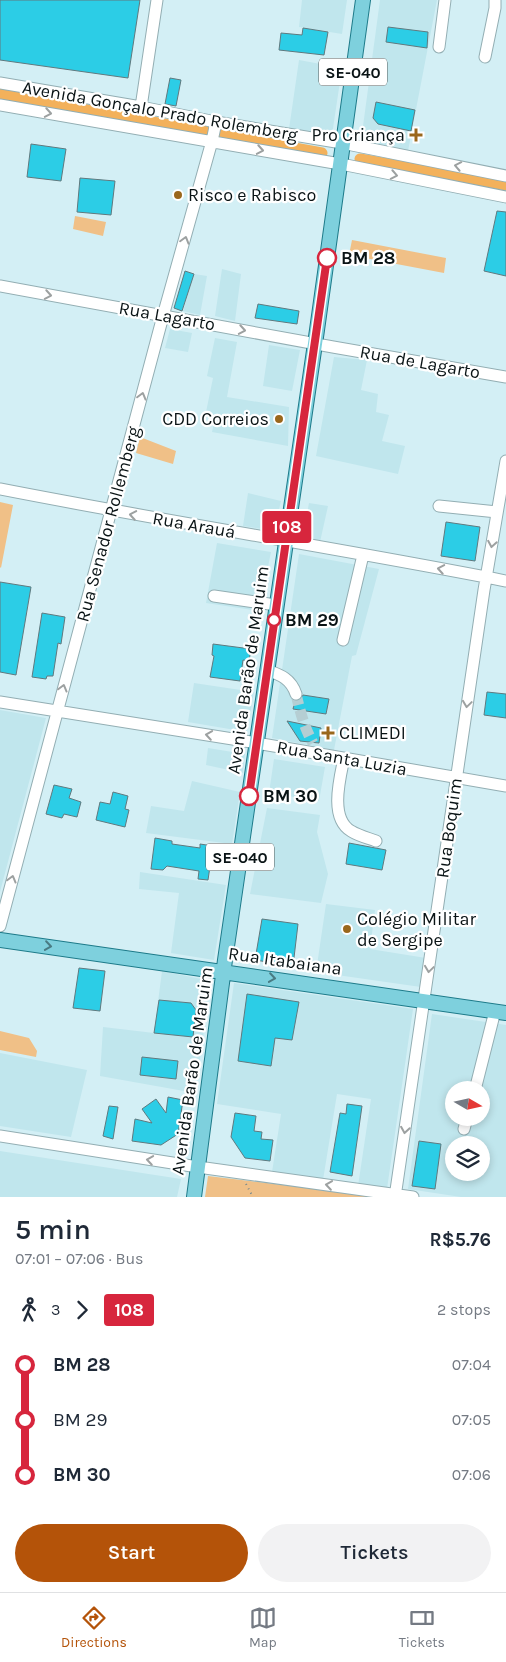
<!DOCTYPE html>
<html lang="en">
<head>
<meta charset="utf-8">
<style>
  body { margin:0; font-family:Karla,sans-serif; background:#f2f2f3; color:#1f2937; height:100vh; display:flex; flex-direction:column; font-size:19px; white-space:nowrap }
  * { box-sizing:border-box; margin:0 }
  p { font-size:16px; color:#747a83 }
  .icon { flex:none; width:28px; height:28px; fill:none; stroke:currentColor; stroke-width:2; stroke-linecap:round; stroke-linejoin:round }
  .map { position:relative; height:1197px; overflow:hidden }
  .panel { display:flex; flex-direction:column; background:#fff; flex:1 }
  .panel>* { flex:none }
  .badge { padding:0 10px; border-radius:4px; font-size:18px; line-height:32px }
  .needle { width:32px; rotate:99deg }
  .fabs { position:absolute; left:445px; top:1081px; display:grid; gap:10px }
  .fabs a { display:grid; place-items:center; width:45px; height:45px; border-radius:50%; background:#fff; box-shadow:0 2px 8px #0003; font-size:25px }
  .map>.badge { position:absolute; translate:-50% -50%; box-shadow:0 0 0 2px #fff }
  .legs { display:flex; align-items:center; gap:8px; height:55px; padding:0 15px; font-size:16px }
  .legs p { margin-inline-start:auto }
  .headline { display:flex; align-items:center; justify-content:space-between; height:85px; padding:0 15px }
  h1 { font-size:28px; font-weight:600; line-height:38px }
  .cta { display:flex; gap:10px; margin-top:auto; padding:10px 15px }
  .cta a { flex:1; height:58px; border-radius:30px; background:#b45309; color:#fff; font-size:20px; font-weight:600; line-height:58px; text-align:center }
  .cta a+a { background:#f2f2f3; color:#1f2937 }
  ul { padding:0 15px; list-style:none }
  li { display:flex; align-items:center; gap:18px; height:55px; font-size:19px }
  li i { display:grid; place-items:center; width:8px; height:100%; margin:0 6px; background:currentColor }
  li i::after { content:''; width:12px; height:12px; margin:-6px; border:4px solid; border-radius:50%; background:#fff }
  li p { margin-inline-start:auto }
  li:first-child i { background:linear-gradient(#0000 50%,currentColor 0) }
  li:last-child i { background:linear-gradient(currentColor 50%,#0000 0) }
  .dock { display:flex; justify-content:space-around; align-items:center; height:70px; border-top:1px solid #e0e1e3; background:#fff; font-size:14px; color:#747a83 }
  .dock a { display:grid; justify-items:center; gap:2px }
  .dock .active { color:#b45309 }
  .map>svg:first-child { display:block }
</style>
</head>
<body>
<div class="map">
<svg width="506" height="1197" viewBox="0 0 506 1197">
  <rect width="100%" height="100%" fill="#d3eff5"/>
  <!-- built -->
  <path fill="#c0e6ed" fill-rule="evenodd" d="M302,0H347L342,34L299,27Z
    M380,0H437L408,151L361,141Z
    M299,60L342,68L332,135L289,129Z
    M222,269L241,274L235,321L215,316Z
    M194,274L207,276L200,315L183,311Z
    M170,329L192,333L188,352L165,348Z
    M215,338L237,342L227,397L289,407L288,446L212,432L215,418L205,417L213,378L207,376Z
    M269,345L300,350L292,391L263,386Z
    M334,357L367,360L361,390L378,394L376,412L389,415L382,441L405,446L398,474L316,456Z
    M248,493L281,501L274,531L243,526Z
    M309,503L328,506L320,542L302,540Z
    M217,543L271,552L259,611L206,603Z
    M299,554L379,569L356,655L352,656L334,750L272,738Z
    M194,683L254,692L247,732L188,722Z
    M0,710L46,718L0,892Z
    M208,748L245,754L243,773L206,765Z
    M274,759L325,767L319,801L269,793Z
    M192,781L240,792L232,844L146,833L151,806L184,811Z
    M267,808L320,815L317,832L328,874L321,903L250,894Z
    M140,872L226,885L214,960L171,953L179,893L139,889Z
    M326,904L375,910L370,949L426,958L421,987L316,972Z
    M162,971L211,981L195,1093L100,1076L103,1027L154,1033Z
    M234,983L413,1009L387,1189L358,1186L371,1099L337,1094L323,1180L272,1172L281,1114L217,1104Z
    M432,1014L506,1025V1197H461L408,1189ZM454,1090H481V1118H454ZM454,1145H481V1172H454Z
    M0,1053L87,1070L71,1137L0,1126Z
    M0,1151L181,1179L177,1197H0Z"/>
  <!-- green -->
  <path fill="#f0c087" d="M75,216L106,222L103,236L73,229Z
    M352,240L446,258L444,273L349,255Z
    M140,437L176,451L173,464L136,453Z
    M0,502L13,505L1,568L0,567Z
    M0,1031L29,1038L37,1051L36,1057L0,1050Z
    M208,1176L383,1197H205Z"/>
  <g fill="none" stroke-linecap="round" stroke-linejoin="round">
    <!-- canal -->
    <path stroke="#f3b15b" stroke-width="11" d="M0,94L322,153
      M360,159L506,185"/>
  </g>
  <!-- building -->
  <path fill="#2ccde6" stroke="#60797e" d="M0,0H140L128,78L0,60Z
    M388,27L428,32L427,48L386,42Z
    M303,28L328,32L324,55L279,50L281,33L302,35Z
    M170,78L181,80L176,106L165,104Z
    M376,102L415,110L411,131L378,124L373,118Z
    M31,144L66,149L61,181L27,177Z
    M80,178L115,181L111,215L77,212Z
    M497,211L506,212V276L484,271Z
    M185,271L194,274L182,311L174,308Z
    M258,304L299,311L297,324L255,318Z
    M446,522L480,527L475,561L441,556Z
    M0,582L31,587L16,675L0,672Z
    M42,613L65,617L61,644L58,643L53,676H47L46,679L32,677Z
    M213,644L251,649L249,661L243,660L240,681L210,677L214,656L212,655Z
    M487,692L506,694V718L484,715Z
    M303,695L329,699L326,714L293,709L295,701H299Z
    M287,721L321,728L319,743L300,741Z
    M54,785L72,789L69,798L81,802L77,817L64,814L62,818L46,814Z
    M113,792L128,796L125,809L129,810L125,827L96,820L100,802L110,804Z
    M155,838L172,841V844L200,848V844L213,846L208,880L198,879L199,871L167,866L163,870L151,869Z
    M349,843L386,850L382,870L346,864Z
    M262,919L298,924L293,966L255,960Z
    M79,968L105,971L100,1011L73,1008Z
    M247,994L299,1002L292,1040L275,1038L271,1066L238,1061Z
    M159,1000L191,1003L196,1010L193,1037L154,1033Z
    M142,1057L178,1061L176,1079L140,1075Z
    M168,1097L183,1100L178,1134L161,1145L132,1141L135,1119L152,1123L142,1109L156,1099L166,1113Z
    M347,1104L362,1106L352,1176L330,1172L340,1113L346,1114Z
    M109,1106L118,1107L113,1139L103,1136Z
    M235,1113L256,1116L254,1131L262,1132L261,1139L273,1140L270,1161L245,1158L231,1137Z
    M419,1141L441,1144L435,1189L412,1186Z"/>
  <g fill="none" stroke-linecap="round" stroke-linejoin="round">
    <!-- minor-tunnel -->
    <path stroke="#b5ced3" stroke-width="11" stroke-dasharray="11 5.5" stroke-linecap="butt" d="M296,694C300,711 304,727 313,743"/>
    <defs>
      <path id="minor" d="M439,47L445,0
        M485,57L495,8V0
        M0,83L141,107L216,122L342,143L506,176
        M0,105L346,165L506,197
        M141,107L157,0
        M0,286L333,347L506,377
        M0,489C168,522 338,548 506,581
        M439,506L497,512
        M214,596L276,605
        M343,640L363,555
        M267,670C281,675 291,679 296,694
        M0,702L239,740L506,786
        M344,758C340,778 329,818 351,831C359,836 368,838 376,841
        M0,926L163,316L212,141L216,122
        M475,1090L495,1011
        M464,1129L467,1118
        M0,1136L198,1167L413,1197
        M395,1197L484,590L506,461"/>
      <path id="major" d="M0,940L506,1013
        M194,1197L225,960L317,330L363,0"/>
    </defs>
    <!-- minor casing -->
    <use href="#minor" stroke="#93aeb3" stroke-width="13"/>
    <!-- major casing -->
    <use href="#major" stroke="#1d7a89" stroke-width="16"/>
    <!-- path -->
    <path stroke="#74878c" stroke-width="2" stroke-dasharray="1 4" stroke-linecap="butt" d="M246,1184L253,1197"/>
    <!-- minor -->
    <use href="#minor" stroke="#fff" stroke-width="11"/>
    <!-- major -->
    <use href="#major" stroke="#7ed0dd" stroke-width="14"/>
  </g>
  <!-- one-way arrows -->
  <defs><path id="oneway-chevron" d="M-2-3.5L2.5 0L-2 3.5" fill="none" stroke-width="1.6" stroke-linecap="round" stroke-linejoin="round" transform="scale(1.25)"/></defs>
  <g stroke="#9da1a1">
    <use href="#oneway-chevron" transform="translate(48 113) rotate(10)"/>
    <use href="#oneway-chevron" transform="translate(260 150) rotate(10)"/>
    <use href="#oneway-chevron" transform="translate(458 166) rotate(-169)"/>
    <use href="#oneway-chevron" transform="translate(394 175) rotate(11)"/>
    <use href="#oneway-chevron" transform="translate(185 240) rotate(-74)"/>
    <use href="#oneway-chevron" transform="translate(48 295) rotate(10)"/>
    <use href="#oneway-chevron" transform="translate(242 330) rotate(10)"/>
    <use href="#oneway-chevron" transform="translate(142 396) rotate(-75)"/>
    <use href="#oneway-chevron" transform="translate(133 515) rotate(-170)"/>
    <use href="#oneway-chevron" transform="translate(492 544) rotate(100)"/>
    <use href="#oneway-chevron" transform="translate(441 569) rotate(-170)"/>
    <use href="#oneway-chevron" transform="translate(63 688) rotate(-75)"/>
    <use href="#oneway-chevron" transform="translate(467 704) rotate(98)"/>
    <use href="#oneway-chevron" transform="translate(209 735) rotate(-171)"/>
    <use href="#oneway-chevron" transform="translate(12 879) rotate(-75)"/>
    <use href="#oneway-chevron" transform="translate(429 969) rotate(98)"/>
    <use href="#oneway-chevron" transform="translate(405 1130) rotate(99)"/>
    <use href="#oneway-chevron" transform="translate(150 1160) rotate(-171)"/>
    <use href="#oneway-chevron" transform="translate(329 1185) rotate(-172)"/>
  </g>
  <g stroke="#497b83">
    <use href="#oneway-chevron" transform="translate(48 946) rotate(8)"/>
    <use href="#oneway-chevron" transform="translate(272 978) rotate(8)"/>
  </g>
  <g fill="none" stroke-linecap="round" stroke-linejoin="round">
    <defs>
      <path id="line-1" d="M249,796L327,258"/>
    </defs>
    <!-- line-1 casing -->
    <use href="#line-1" stroke="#fff" stroke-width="11"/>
    <!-- line-1 -->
    <use href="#line-1" stroke="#d7263d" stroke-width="8"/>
  </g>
  <!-- markers -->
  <g fill="#9a671c" stroke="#fff" stroke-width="2">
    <path d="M413.5 127.5h5v5h5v5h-5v5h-5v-5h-5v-5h5z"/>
    <circle cx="178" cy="195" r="5"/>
    <circle cx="279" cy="419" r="5"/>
    <path d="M325.5 725.5h5v5h5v5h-5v5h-5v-5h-5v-5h5z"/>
    <circle cx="347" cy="929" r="5"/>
  </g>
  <g fill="#fff" stroke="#d7263d" stroke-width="2.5">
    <circle cx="327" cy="258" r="9"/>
    <circle cx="274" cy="620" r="6"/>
    <circle cx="249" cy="796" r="9"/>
  </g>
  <g text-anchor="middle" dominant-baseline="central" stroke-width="4.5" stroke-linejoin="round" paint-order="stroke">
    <!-- shield labels -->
    <g fill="#fff" stroke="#535a5b" stroke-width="1">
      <rect x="319" y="58.5" width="68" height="27" rx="4"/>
      <rect x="206" y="843.5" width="68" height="27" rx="4"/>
    </g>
    <g font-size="16" font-weight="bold" fill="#091315">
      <text x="353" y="72">SE-040</text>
      <text x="240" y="857">SE-040</text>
    </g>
    <!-- street labels -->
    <g font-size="18" fill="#091315" stroke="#fff">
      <text transform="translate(160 111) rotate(10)">Avenida Gonçalo Prado Rolemberg</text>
      <text transform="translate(167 316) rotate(10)">Rua Lagarto</text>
      <text transform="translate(420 362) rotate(10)">Rua de Lagarto</text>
      <text transform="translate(108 524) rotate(-75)">Rua Senador Rollemberg</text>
      <text transform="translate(194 525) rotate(10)">Rua Arauá</text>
      <text transform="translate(248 670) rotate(-82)">Avenida Barão de Maruim</text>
      <text transform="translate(342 758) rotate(10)">Rua Santa Luzia</text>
      <text transform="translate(449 828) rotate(-82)">Rua Boquim</text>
      <text transform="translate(285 961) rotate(8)">Rua Itabaiana</text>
      <text transform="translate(192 1071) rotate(-82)">Avenida Barão de Maruim</text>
    </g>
    <!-- poi labels -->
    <g font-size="18" fill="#091315" stroke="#fff" text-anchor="start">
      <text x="405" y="135" text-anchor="end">Pro Criança</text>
      <text x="188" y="195">Risco e Rabisco</text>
      <text x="269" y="419" text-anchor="end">CDD Correios</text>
      <text x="339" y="733">CLIMEDI</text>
      <text x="357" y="919">Colégio Militar<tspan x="357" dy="21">de Sergipe</tspan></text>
    </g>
    <!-- stop labels -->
    <g font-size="18" font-weight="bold" fill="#091315" stroke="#fff" text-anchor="start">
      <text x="341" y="258">BM 28</text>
      <text x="285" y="620">BM 29</text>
      <text x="263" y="796">BM 30</text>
    </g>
  </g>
</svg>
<div class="fabs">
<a><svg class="needle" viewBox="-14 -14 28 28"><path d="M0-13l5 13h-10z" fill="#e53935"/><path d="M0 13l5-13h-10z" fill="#747a83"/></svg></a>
<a><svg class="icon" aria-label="layers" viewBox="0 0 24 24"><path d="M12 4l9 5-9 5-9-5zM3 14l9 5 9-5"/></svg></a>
</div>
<b class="badge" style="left:287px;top:527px;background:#d7263d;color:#fff">108</b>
</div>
<section class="panel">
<div class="headline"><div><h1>5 min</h1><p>07:01 – 07:06 · Bus</p></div><b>R$5.76</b></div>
<div class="legs"><svg class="icon" aria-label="walk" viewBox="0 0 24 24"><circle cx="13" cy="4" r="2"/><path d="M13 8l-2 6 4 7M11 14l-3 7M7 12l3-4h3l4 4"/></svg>3<svg class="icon" aria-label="forward" viewBox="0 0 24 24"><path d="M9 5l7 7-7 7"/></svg><b class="badge" style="background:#d7263d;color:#fff">108</b><p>2 stops</p></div>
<ul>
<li><i style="color:#d7263d"></i><b>BM 28</b><p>07:04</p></li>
<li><i style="color:#d7263d"></i><span>BM 29</span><p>07:05</p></li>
<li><i style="color:#d7263d"></i><b>BM 30</b><p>07:06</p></li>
</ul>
<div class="cta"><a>Start</a><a>Tickets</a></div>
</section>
<nav class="dock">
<a class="active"><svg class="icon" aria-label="directions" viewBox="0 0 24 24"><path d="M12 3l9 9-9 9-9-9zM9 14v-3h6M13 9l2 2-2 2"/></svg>Directions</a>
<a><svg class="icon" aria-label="map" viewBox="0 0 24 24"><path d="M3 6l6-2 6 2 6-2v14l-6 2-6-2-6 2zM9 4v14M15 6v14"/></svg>Map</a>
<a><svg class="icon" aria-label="tickets" viewBox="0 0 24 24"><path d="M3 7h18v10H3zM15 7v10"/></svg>Tickets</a>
</nav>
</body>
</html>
